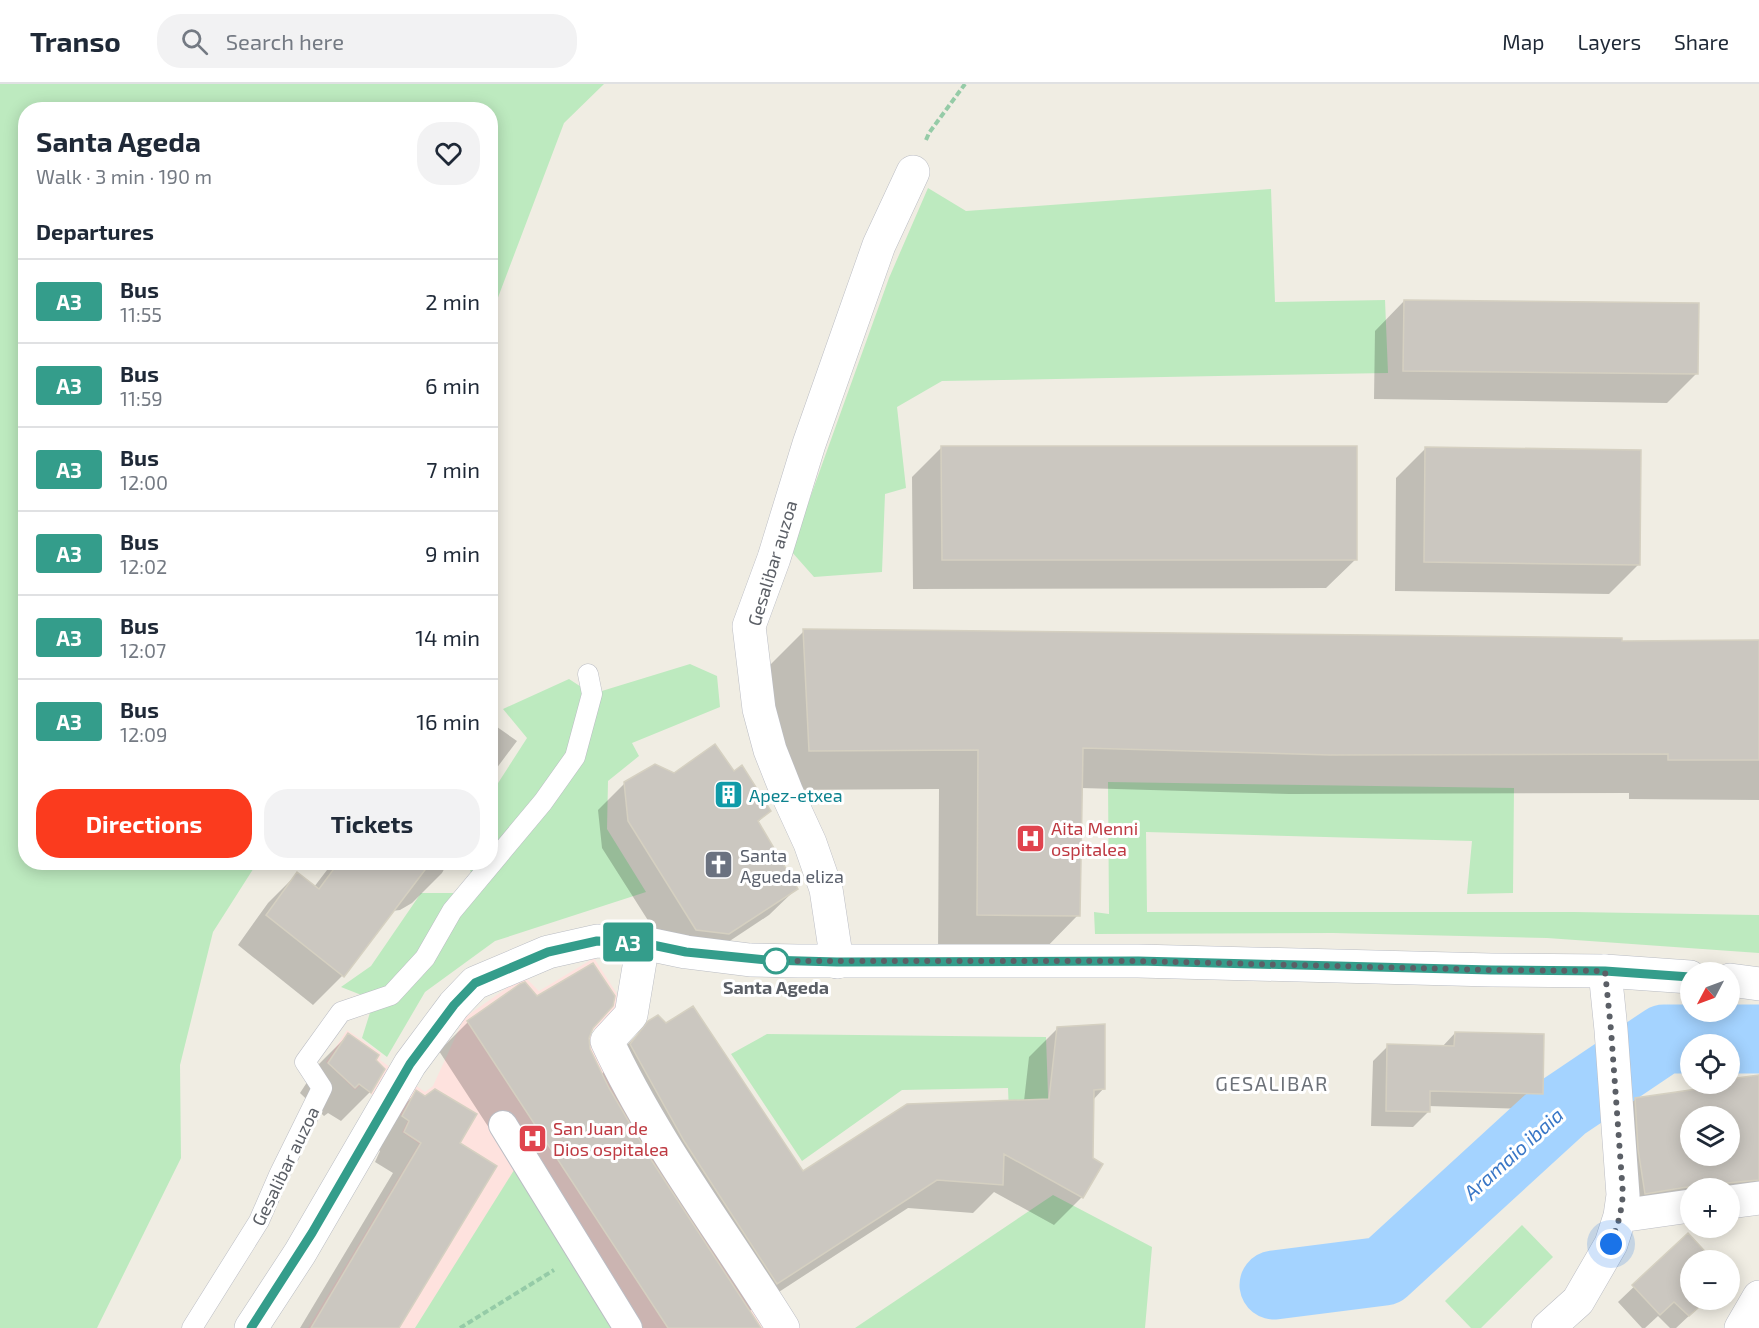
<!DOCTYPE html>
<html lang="en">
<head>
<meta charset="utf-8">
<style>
  body { margin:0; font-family:"Exo 2",sans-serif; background:#f2f2f3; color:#1f2937; height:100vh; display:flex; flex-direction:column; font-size:22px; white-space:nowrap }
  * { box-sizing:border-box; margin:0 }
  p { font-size:20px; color:#747a83 }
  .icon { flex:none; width:33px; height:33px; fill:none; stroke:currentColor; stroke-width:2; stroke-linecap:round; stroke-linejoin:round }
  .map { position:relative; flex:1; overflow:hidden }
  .side { position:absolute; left:18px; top:18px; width:480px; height:768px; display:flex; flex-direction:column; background:#fff; border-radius:24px; box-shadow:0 3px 15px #0003 }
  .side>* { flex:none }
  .badge { padding:0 12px; border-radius:4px; font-size:21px; line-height:39px }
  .needle { width:39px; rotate:229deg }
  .fabs { position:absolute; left:1680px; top:878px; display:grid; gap:12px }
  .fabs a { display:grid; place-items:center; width:60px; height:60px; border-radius:50%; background:#fff; box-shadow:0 3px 15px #0003; font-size:30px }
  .you { position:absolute; width:30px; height:30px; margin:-15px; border:4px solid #fff; border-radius:50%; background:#1a73e8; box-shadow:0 0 0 9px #1a73e833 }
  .map>.badge { position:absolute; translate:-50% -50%; box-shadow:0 0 0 3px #fff }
  h2 { padding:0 18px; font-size:22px; line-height:54px }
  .round { display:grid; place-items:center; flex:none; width:63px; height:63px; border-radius:24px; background:#f2f2f3 }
  .overview { display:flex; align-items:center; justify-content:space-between; height:102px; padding:0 18px }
  h1 { font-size:28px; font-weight:700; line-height:45px }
  .action { display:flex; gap:12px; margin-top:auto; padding:12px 18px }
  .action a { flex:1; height:69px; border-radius:24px; background:#fb3b1e; color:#fff; font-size:24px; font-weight:700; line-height:69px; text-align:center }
  .action a+a { background:#f2f2f3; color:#1f2937 }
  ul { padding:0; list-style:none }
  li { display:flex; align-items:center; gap:18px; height:84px; padding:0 18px; border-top:2px solid #e0e1e3 }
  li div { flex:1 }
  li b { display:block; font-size:22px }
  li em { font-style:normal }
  li .badge { min-width:66px; font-weight:700; text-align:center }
  header { display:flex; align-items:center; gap:36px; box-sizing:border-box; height:84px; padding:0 30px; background:#fff; border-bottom:2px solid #e0e1e3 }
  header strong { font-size:28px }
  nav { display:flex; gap:33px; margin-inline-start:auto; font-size:21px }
  .search { width:420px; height:54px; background:#f2f2f3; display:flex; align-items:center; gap:15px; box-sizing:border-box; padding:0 21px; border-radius:24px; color:#747a83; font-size:22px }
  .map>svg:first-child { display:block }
</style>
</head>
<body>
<header>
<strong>Transo</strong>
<div class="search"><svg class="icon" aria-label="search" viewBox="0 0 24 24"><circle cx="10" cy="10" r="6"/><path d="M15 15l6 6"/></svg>Search here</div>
<nav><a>Map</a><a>Layers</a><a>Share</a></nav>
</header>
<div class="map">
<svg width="1759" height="1244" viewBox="0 0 1759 1244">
  <rect width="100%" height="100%" fill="#f0ede3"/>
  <!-- medical -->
  <path fill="#fee2de" d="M594,874L626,924L589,949L773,1244H308L419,1060L402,1048L408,1036L380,1018L361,1001L355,1006L326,978L347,946L381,969L380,976L425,1008L433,1002L464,934L524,892L539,907Z"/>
  <!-- green -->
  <path fill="#bdeabf" d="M0,0H604L564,39L491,232L490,26H26V778L257,779L213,848L180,981L181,1074L97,1244H0Z
    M928,104L966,127L1271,105L1275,218L1385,216L1388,289L942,297L897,323L906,404L885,410L882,488L814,493L791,467L889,194Z
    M690,580L717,592L720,623L632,659L639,672L608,697L607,745L646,808L495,857L425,908L387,973L362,954L374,916L341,903L371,882L421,809H457L472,792L468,779L490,778L491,710L527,654L503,625L569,595L592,610Z
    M1108,698L1514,704L1513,809L1467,810L1472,757L1146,748L1147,828H1574L1759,831V869L1547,854L1333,849L1095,850L1094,828L1109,830Z
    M767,950L1046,953L1049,1040L1009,1029L1008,1004L902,1006L802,1077L731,970Z
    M531,1059L643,1244H415Z
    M1053,1111L1152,1163L1145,1244H855Z
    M1522,1141L1553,1173L1481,1244H1471L1445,1217Z"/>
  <!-- shadow -->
  <path fill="#0003" fill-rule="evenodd" d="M1404,217L1697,289L1667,319L1374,315L1375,247Z
    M941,364L1356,475L1326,504L913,505L912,393Z
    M1426,364L1638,481L1609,510L1395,507L1396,394Z
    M804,547L1621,558L1759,557V716L1629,715V709L1289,710L1081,704L1078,831L1039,871L938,870L939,705L770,706L764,587Z
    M490,638L517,657L490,693Z
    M733,689L769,727L757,739L796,805L769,831L701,876L670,871L602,764L598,726L625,699L674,690Z
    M317,778H448L442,789L412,819L400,826L392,827L342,892L313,921L238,861L268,819L297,790L314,803L327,786Z
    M536,914L592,943L587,955L589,966L601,991L620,968L649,939L802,1089L1024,1017L1029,973L1057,945L1104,1004L1093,1016L1082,1113L1054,1141L994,1108L973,1129L908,1124L748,1228L759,1244H619L439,967L468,938Z
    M1455,949L1542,1009L1526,1025L1428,1022V1028L1413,1043L1371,1042L1373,977L1388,962L1442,963Z
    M348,951L370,1008L341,1037L328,1029L324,1032L300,1009L319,980Z
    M1759,992V1121L1730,1104H1690V1130L1622,1132L1612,1038L1635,1015L1713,1004L1717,999H1730V997ZM1690,1032H1730V1071H1690Z
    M417,1008L425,1013L458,1060L398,1244H300L393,1089L375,1078L380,1067L373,1061L387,1038Z
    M1688,1151L1711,1176H1690V1215H1707L1676,1244H1670L1658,1232L1645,1244H1642L1618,1218Z"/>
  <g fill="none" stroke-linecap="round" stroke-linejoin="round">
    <!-- river -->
    <path stroke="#a4d3ff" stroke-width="69" d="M1274,1201L1384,1187L1563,1023L1664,955H1759"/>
  </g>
  <!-- building -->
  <path fill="#cbc7c0" stroke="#d5d0c1" stroke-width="1.5" fill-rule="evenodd" d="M1404,216L1699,219L1698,290L1403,287Z
    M941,362H1357V476H942Z
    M1425,363L1641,366L1640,481L1424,478Z
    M803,545L1373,551L1622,554V557L1759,556V676H1668V670L1330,671L1083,664L1080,832L977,831L978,666L809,667Z
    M715,660L734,687L742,681L771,727L758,737L798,805L729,850L696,846L628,737L624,698L655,680L674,689Z
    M339,778H431L344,893L266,831L297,788L319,805Z
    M593,879L615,912L613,922L593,944L589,954L590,965L609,1004L652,1077L761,1244H668L467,937L520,900L525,898L537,912Z
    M693,922L803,1087L907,1020L1049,1015L1057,943L1105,940V1005L1094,1006L1093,1074L1103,1080L1083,1114L1004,1070L1003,1101L937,1096L777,1200L684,1057L630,960L648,937L658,931L666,939Z
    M1455,948L1544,950L1543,1010L1430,1007V1028L1386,1027L1387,960L1454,962Z
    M348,949L379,971L376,976L385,985L371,1009L359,1000L355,1004L328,979Z
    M1759,991V1096L1727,1099L1718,1104L1687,1103L1645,1110L1638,1065L1635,1014L1718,1002V999H1730V995ZM1690,1032H1730V1071H1690Z
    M435,1005L477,1030L460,1059L497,1082L399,1244H311L421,1059L404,1048L409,1037L402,1032L416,1006L425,1012Z
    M1688,1149L1713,1176H1690V1215H1708L1689,1232L1674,1218L1660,1231L1632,1201Z"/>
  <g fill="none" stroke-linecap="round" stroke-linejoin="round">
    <defs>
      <path id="service" d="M192,1244L259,1137L279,1091L322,1004L305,978L341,928L391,911L425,874L452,827L543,718L575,673L592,610L588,590"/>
      <path id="pedestrian" d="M503,1041L628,1244"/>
      <path id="minor" d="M643,859L631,931L607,957C654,1058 724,1149 783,1244
        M837,878L826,805L810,759L787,709L770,666L759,625L749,542L774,474L809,360L879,161L913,88
        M1730,1118L1759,1114
        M1620,1132L1690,1122
        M1548,1244L1578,1217L1611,1160L1620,1132L1623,1111L1611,946L1605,887
        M1741,1244L1759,1213"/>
      <path id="secondary" d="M1730,896L1759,900
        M251,1244L300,1169L410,980L454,921L475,899L548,868L597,857L643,859L686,868L750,876L798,877H1138L1491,886L1605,887L1690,893"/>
    </defs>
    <!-- service casing -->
    <use href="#service" stroke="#bbbdc4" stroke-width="21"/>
    <!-- pedestrian casing -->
    <use href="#pedestrian" stroke="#bbbdc4" stroke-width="30"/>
    <!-- minor casing -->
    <use href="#minor" stroke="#bbbdc4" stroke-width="34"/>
    <!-- secondary casing -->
    <use href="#secondary" stroke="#b9bcc3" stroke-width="34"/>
    <!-- path -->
    <path stroke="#95cba7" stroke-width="4" stroke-dasharray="6 3" stroke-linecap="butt" d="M926,56L929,49L965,0
      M460,1244L554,1186"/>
    <!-- service -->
    <use href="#service" stroke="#fff" stroke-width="20"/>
    <!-- pedestrian -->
    <use href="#pedestrian" stroke="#fff" stroke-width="28"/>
    <!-- minor -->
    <use href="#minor" stroke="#fff" stroke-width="33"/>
    <!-- secondary -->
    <use href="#secondary" stroke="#fff" stroke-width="33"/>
  </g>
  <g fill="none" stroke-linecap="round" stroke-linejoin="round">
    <defs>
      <path id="line" d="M251,1244L312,1149L410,980L454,921L475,899L548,868L597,857L643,859L686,868L766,876L837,878L1138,877L1491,886L1605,887L1690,893"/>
    </defs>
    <!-- line casing -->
    <use href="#line" stroke="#fff" stroke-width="14"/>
    <!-- line -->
    <use href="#line" stroke="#349d8b" stroke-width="9"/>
    <!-- walk -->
    <path stroke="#5b5f66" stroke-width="6" stroke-dasharray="0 10.8" d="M776,877H1138L1491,886L1605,887L1611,946L1623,1111L1620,1132L1611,1160"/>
  </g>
  <!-- icons -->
  <defs>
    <symbol id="building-square" viewBox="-11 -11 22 22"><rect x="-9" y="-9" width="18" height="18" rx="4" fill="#0f9aa8" stroke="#fff"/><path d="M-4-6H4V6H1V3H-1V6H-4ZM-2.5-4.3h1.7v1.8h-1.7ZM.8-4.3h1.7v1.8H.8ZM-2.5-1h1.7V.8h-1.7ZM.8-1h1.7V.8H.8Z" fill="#fff"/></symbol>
    <symbol id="hospital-square" viewBox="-11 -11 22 22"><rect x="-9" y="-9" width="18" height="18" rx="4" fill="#e0444e" stroke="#fff"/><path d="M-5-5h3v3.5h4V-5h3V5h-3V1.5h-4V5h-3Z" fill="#fff"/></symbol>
    <symbol id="church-square" viewBox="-11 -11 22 22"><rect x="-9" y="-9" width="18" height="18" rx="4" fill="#6b7280" stroke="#fff"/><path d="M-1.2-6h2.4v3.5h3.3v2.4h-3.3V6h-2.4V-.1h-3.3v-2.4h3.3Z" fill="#fff"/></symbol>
  </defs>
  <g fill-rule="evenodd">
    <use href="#building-square" x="712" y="694" width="33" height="33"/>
    <use href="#hospital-square" x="1014" y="738" width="33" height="33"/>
    <use href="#church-square" x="702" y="764" width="33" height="33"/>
    <use href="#hospital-square" x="516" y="1038" width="33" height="33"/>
  </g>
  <!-- markers -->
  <circle fill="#fff" stroke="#349d8b" stroke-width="3" cx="776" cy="877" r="12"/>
  <g text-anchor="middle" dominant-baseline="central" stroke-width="6" stroke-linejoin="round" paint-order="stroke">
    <!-- street labels -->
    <g font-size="18" fill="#5b5f66" stroke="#fff">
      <text transform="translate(772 479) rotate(-73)">Gesalibar auzoa</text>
      <text transform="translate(285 1082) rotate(-64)">Gesalibar auzoa</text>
    </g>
    <!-- culture labels -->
    <g font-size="18" fill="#0d838f" stroke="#fff" text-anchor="start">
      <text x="749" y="711">Apez-etxea</text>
    </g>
    <!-- health labels -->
    <g font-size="18" fill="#be3a42" stroke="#fff" text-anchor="start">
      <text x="1051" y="744">Aita Menni<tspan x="1051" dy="21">ospitalea</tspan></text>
      <text x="553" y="1044">San Juan de<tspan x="553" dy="21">Dios ospitalea</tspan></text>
    </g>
    <!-- worship labels -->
    <g font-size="18" fill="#5b616d" stroke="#fff" text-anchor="start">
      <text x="740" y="771">Santa<tspan x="740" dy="21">Agueda eliza</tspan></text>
    </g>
    <!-- stop labels -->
    <g font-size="18" font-weight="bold" fill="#5b5f66" stroke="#fff">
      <text x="776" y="903">Santa Ageda</text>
    </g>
    <!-- neighbourhood labels -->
    <g font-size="20" letter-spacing="1.5" fill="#6c7178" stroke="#fff">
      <text x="1272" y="999">GESALIBAR</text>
    </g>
    <!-- water labels -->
    <g font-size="20" font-style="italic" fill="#3876c6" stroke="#fff">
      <text transform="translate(1513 1069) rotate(-42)">Aramaio ibaia</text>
    </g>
  </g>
</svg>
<div class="fabs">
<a><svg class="needle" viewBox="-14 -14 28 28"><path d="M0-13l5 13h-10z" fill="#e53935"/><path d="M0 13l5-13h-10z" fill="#747a83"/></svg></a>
<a><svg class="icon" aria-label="locate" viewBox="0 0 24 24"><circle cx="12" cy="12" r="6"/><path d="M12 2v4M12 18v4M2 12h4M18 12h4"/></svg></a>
<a><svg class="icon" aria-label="layers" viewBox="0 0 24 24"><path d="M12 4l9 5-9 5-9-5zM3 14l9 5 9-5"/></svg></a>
<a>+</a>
<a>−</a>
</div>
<div class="you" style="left:1611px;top:1160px"></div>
<b class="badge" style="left:628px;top:858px;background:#349d8b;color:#fff">A3</b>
<section class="side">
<div class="overview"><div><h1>Santa Ageda</h1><p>Walk · 3 min · 190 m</p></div><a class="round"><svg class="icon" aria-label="heart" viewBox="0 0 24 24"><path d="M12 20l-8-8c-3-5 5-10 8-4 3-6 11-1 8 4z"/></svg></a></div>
<h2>Departures</h2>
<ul>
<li><span class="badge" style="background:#349d8b;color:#fff">A3</span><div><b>Bus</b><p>11:55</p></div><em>2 min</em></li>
<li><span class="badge" style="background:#349d8b;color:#fff">A3</span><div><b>Bus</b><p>11:59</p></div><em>6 min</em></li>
<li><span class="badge" style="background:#349d8b;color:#fff">A3</span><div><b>Bus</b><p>12:00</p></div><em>7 min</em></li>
<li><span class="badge" style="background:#349d8b;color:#fff">A3</span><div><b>Bus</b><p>12:02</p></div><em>9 min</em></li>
<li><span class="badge" style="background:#349d8b;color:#fff">A3</span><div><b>Bus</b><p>12:07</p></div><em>14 min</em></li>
<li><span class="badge" style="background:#349d8b;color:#fff">A3</span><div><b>Bus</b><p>12:09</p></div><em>16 min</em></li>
</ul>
<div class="action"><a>Directions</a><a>Tickets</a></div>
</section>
</div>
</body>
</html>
